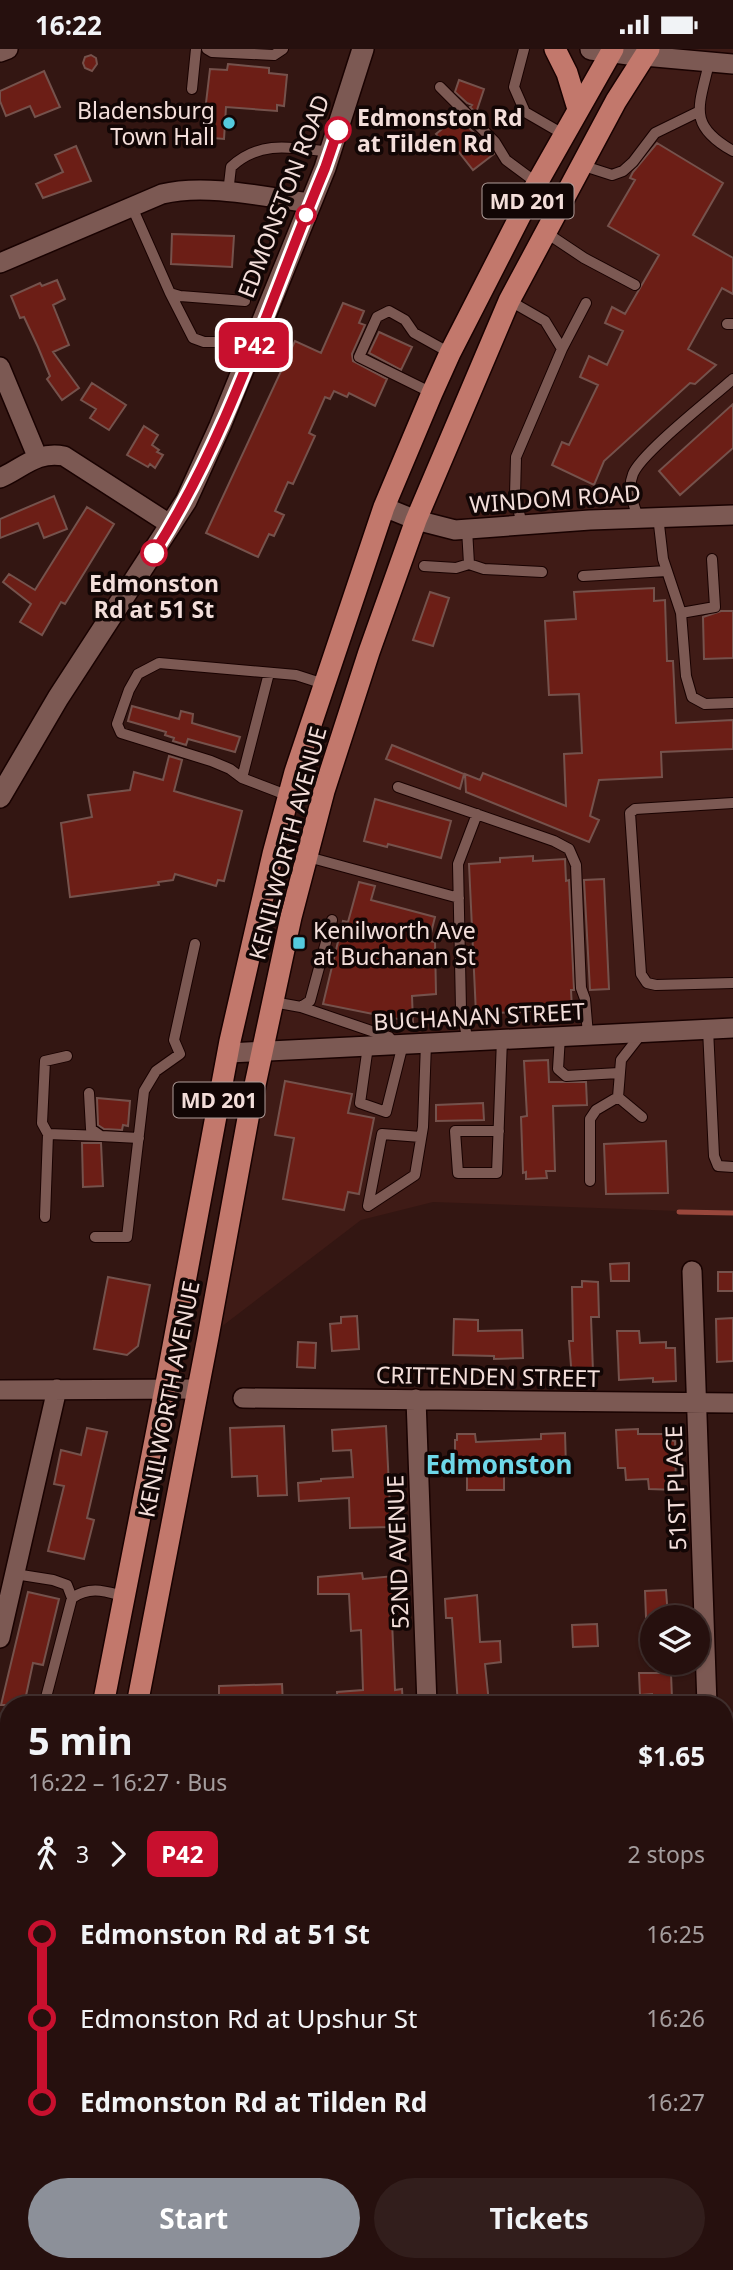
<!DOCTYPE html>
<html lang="en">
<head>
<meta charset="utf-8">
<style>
  body { margin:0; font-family:"Noto Sans",sans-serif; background:#321e1c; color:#f1f3f6; height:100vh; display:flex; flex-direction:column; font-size:26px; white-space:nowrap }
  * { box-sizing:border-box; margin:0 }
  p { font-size:23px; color:#a49d9e }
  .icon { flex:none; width:38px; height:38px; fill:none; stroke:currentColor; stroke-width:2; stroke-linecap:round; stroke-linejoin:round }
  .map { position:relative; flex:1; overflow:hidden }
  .drawer { position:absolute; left:0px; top:1647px; width:733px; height:576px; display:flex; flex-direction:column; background:#26100e; border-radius:28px 28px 0 0; box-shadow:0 2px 5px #0004,0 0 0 2px #42302e }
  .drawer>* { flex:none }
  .badge { padding:0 14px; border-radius:10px; font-size:24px; line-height:46px }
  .buttons { position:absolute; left:640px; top:1556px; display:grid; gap:14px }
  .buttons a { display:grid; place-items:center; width:70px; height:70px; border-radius:50%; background:#26100e; box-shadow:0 2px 5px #0004,0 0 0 2px #42302e; font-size:35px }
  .map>.badge { position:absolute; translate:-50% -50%; box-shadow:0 0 0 4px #fff }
  .legs { display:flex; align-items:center; gap:10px; height:77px; padding:0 28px; font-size:23px }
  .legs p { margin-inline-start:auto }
  .overview { display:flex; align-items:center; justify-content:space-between; height:119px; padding:0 28px }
  h1 { font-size:38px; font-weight:700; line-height:52px }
  .cta { display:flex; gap:14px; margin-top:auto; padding:14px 28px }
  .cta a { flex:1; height:80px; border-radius:42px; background:#8c9099; color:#fff; font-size:28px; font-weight:700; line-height:80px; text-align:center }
  .cta a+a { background:#321e1c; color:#f1f3f6 }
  ul { padding:0 28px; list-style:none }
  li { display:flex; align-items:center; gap:24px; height:84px; font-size:26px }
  li i { display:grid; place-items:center; width:10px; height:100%; margin:0 9px; background:currentColor }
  li i::after { content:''; width:18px; height:18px; margin:-9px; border:5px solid; border-radius:50%; background:#26100e }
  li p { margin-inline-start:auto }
  li:first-child i { background:linear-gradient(#0000 50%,currentColor 0) }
  li:last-child i { background:linear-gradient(currentColor 50%,#0000 0) }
  .status { display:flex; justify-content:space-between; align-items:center; height:49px; padding:0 35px; background:#26100e; direction:ltr }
  .status svg { height:19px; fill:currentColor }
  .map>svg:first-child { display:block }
</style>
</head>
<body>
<div class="status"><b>16:22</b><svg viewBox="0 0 49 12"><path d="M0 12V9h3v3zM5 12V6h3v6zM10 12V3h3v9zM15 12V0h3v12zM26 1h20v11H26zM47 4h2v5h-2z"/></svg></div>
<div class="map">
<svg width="733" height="2221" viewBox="0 0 733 2221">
  <rect width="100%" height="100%" fill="#331612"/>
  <!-- built -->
  <path fill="#3f1b16" d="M649,0H733V1164L433,1153L361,1171L208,1288L291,868L444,403Z"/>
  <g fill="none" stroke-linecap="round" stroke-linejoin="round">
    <!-- stream -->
    <path stroke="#99473c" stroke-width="5" d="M679,1163L733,1164"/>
  </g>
  <!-- building -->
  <path fill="#6c1e16" stroke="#75524c" stroke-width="2" d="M91,6L96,9L97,15L92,22L85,19L83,14L85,8Z
    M228,15L269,19V24L287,26L284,57L277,56V62L226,58L224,90L202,88L210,20L227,21Z
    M44,22L60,58L35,68L30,57L6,67L0,52V42Z
    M459,31L484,40L476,64L470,58L472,56L467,54L455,43Z
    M458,67L494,105L473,121L454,97L449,102L436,85Z
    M657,94L723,134L693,186L733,209V245L722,239L688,300L716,316L695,335L690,334L604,412L594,436L552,416L562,393L569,396L598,336L580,328L589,307L607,316L623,282L605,274L612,258L625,265L659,206L608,177L635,131L630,129L633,123Z
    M76,97L91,132L43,149L36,135L63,123L55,106Z
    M172,185L234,187L232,218L171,215Z
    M57,231L65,250L53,256L69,296L53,303L79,339L62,351L47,330L50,327L38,298L24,268L20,269L11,247L40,234L42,237Z
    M343,254L364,262L359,274L365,276L352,305L353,312L387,330L375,357L349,344L347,348L334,342L330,350L325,348L309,384L315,387L293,435L288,433L275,462L284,466L274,487L269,485L258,508L206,484L295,292L321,304Z
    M379,283L412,298L401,321L369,304Z
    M92,334L126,356L109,381L90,369L96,360L81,351Z
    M733,355V399L680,446L659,422Z
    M144,377L158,386L152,396L159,401L157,403L163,406L155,419L150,415L148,418L127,406Z
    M54,447L67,480L44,489L38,474L0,489V470Z
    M87,458L114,475L65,555L61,553L42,586L20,573L31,555L3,533L9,525L35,541Z
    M654,539V552L665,551L667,612H673L676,674L733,671V700L661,703L662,728L599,731L590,767L599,771L589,793L466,743L465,725L480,731L483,724L566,757L564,705L582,704L579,645L549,646L545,572L576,570L574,543Z
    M430,543L449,549L433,597L413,591Z
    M721,562H733V609L704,610L703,568Z
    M132,657L179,670L181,662L193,665L192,674L240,688L235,703L188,690L186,696L173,692L174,689L165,686L166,683L128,672Z
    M392,696L464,725L460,740L386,710Z
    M169,707L182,711L174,742L242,762L224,832L218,831L216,837L175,825L173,831L158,833L159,836L70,848L61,774L92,768L88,746L130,741L134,723L163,731Z
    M375,750L451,772L441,809L388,795L387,798L364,792Z
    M533,807V812L565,810L566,832L569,831L574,941H571L572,960L476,965L469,815L500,813V809Z
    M604,830L609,940L590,941L584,831Z
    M359,833L375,837L371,851L435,868L429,892L435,893L436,945L412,947L413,973L323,955L343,872L348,873Z
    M548,1011L549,1033H586L587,1056L553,1057L555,1122H546L547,1129L526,1130V1123L523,1124L521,1068L527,1067L524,1012Z
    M285,1032L352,1045L348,1064L374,1069L359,1145L348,1143L344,1161L283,1150L294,1089L275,1086Z
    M97,1049L130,1052L128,1077L123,1076L122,1081L104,1080L98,1076Z
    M483,1054L484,1071L436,1072V1056Z
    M666,1092L668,1144L606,1145L604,1095Z
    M82,1094H101L103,1137L83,1138Z
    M629,1214V1232H611L610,1215Z
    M718,1223H733V1242H718Z
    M108,1228L150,1236L138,1297L127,1306L94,1300Z
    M582,1232L598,1233L599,1268H591L593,1323H590V1328L572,1329L569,1292H573L572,1238H582Z
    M357,1267L359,1300L332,1302L330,1275L341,1274V1268Z
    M733,1269V1312L717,1313L716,1270Z
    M454,1270L478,1271V1282L522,1281L523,1309L494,1310V1307L453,1306Z
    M617,1282H639L640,1294L666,1293V1299H675L676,1332L653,1333V1329L619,1331Z
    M298,1293L316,1294L315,1319L297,1318Z
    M284,1377L287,1446L258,1447L257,1427L232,1428L230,1379Z
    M386,1377L391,1478L350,1479L349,1449L299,1452L298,1434L321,1432V1430L353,1428L351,1401L333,1402L332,1381Z
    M87,1379L107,1383L87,1469L94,1471L84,1510L48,1502L64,1437L54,1435L61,1401L81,1406Z
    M638,1380V1385H669V1391L675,1392L676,1441L649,1440L648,1430L626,1431L625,1419H618L616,1381Z
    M565,1384L566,1419H504V1441H467V1423H455V1391H457V1385H475L476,1393L541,1390V1385Z
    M362,1524L363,1530L394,1527L397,1571L392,1572L395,1641L402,1640L403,1656H338L337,1643L363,1641L361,1581L351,1582L349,1545H318V1528Z
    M666,1541L668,1568H646L645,1542Z
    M28,1543L59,1550L43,1616L33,1614L24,1656H1Z
    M477,1546L480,1593L500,1592L501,1613L485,1615L489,1654L458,1656L452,1569H446L445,1550Z
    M597,1575L598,1597L573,1598L572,1576Z
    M639,1624H671L672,1650L652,1651V1645L640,1646Z
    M282,1635L283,1655L219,1656V1637Z"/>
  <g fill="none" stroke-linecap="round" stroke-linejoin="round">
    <defs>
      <path id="lane" d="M207,0L212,3L274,6L283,0
        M524,0L514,38L525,63L563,85
        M709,14C699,58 687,76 733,102
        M440,38L495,93L506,111L537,134
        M192,40L196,0
        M581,116L612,126L623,122L633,113L655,84L698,63
        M228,144L231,118C261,90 294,99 330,103
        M132,158L170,244L180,247L245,252
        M545,183L584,209L635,236
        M170,244L193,289L204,293H227
        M510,252L545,272L562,300L516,408L515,446L522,476
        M727,275H733
        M562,300L586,254
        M432,344L359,308L377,268L389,262L405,271L414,284L450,304
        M658,467L663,510L681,564L686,627L692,648L705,655L733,654
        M638,468C633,454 627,440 633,425C641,404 713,348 733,330
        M467,480L469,515L484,520L542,523
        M424,517L456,519L469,515
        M583,527L667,522
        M681,564L715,558L712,510
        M242,729L269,624
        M398,738L554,792L569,800L576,816L581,939L585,950L588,986
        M289,747L242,729L230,720L211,712L121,684L117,675L129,641L138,625L159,614L296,626L324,635
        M733,754L635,760L630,764L641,925L647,934L656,936L733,934
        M308,808L459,849
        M273,953L301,958L310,952L332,871
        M301,958L389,988L394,994
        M708,980L714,1107L718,1117L733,1118
        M560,987L558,1020L566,1027L619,1024
        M468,992L461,960L458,815L477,765
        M368,997L360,1054L386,1063L403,995
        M67,1007L45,1012L42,1074L48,1085L101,1087
        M89,1044L91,1080L101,1087L139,1089
        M642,1068L618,1048L621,1011L642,984
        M499,1082H455L458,1124H497L502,990
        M421,1088L382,1085L368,1157L415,1126L423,1078L426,994
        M590,1132V1070L596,1061L618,1048
        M45,1168L48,1085
        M95,1188H127L144,1042L156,1022L180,1005L174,991L195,895
        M15,1525L53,1531L67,1536L72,1549
        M44,1656L72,1549C90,1537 104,1542 123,1547
        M0,1839L9,1813
        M0,1968L5,1939
        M0,2002L9,2003
        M0,2045L9,2046"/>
      <path id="street" d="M0,3L8,0
        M644,7L733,15
        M0,214L162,145C206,134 265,148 310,154
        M0,318L37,407
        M0,429C23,419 36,402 64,407L171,476
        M384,458L416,471L455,481L590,471L733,466
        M228,1004L733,979
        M692,1222L707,1656
        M0,1341L198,1340
        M243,1349L733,1354
        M416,1350L427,1656
        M0,1589L57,1340
        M724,2135L733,2134
        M448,2214V2221"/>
      <path id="secondary" d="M591,0L644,7
        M0,748L58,649L186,452L220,377L325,119L363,0
        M724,1822H733
        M0,1848H9"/>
      <path id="primary" d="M555,0L567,24L578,60
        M103,1656L165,1340L230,992L273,805L295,723L384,458L432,344L450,304L537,134L613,0
        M137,1656L208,1288L249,1064L291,868L324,742L369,603L416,471L509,252L616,52L649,0
        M0,2189L9,2144
        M24,2221L25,2214"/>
    </defs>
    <!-- lane casing -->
    <use href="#lane" stroke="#190201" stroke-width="12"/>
    <!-- street casing -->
    <use href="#street" stroke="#190201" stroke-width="22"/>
    <!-- secondary casing -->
    <use href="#secondary" stroke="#190201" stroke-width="24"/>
    <!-- primary casing -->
    <use href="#primary" stroke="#190201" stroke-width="24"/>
    <!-- lane -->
    <use href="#lane" stroke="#7c5953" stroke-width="10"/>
    <!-- street -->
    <use href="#street" stroke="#7c5953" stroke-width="19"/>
    <!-- secondary -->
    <use href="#secondary" stroke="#7c5953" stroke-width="21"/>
    <!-- primary -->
    <use href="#primary" stroke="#c2786c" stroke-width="21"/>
  </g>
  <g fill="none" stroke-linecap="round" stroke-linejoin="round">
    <defs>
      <path id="line-1" d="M154,504C229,386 271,248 325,119L338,81"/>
    </defs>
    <!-- line-1 casing -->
    <use href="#line-1" stroke="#fff" stroke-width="16"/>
    <!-- line-1 -->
    <use href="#line-1" stroke="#c8102e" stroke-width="10"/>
  </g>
  <!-- markers -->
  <g fill="#54cadd" stroke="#120605" stroke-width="2.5">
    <circle cx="229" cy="74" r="7"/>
    <rect x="292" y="887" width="14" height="14" rx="3.5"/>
  </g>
  <g fill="#fff" stroke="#c8102e" stroke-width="3.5">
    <circle cx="338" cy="81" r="12"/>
    <circle cx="306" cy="166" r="9"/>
    <circle cx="154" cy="504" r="12"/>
  </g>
  <g text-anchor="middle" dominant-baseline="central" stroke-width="7" stroke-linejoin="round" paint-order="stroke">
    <!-- shield labels -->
    <g fill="#120605" stroke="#b09d9a" stroke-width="2">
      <rect x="482.5" y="134.5" width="91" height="35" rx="5"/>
      <rect x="173.5" y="1033.5" width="91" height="35" rx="5"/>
    </g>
    <g font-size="21" font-weight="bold" fill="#f3deda">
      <text x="528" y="152">MD 201</text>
      <text x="219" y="1051">MD 201</text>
    </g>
    <!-- poi labels -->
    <g font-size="23" fill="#f3deda" stroke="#120605" text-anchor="end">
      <text x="215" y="61">Bladensburg<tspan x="215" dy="26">Town Hall</tspan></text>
      <text x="313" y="881" text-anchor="start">Kenilworth Ave<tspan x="313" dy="26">at Buchanan St</tspan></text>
    </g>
    <!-- stop labels -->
    <g font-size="23" font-weight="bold" fill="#f3deda" stroke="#120605" text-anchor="start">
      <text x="357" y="68">Edmonston Rd<tspan x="357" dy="26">at Tilden Rd</tspan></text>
      <text x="154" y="534" text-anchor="middle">Edmonston<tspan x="154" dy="26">Rd at 51 St</tspan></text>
    </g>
    <!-- street labels -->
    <g font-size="23" fill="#f3deda" stroke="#120605">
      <text transform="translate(283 147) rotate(-69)">EDMONSTON ROAD</text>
      <text transform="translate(555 449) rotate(-4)">WINDOM ROAD</text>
      <text transform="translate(287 794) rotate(-75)">KENILWORTH AVENUE</text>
      <text transform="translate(479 967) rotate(-3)">BUCHANAN STREET</text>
      <text transform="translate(488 1327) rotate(1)">CRITTENDEN STREET</text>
      <text transform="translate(168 1350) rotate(-79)">KENILWORTH AVENUE</text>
      <text transform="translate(675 1439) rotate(-92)">51ST PLACE</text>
      <text transform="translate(397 1503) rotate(-92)">52ND AVENUE</text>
    </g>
    <!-- quarter labels -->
    <g font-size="26" font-weight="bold" fill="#6ed7e8" stroke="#120605">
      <text x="499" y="1415">Edmonston</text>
    </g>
  </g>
</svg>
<div class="buttons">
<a><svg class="icon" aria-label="layers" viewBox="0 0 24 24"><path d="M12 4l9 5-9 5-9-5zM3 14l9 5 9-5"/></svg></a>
</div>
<b class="badge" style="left:254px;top:296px;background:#c8102e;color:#fff">P42</b>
<section class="drawer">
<div class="overview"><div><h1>5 min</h1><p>16:22 – 16:27 · Bus</p></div><b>$1.65</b></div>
<div class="legs"><svg class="icon" aria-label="walk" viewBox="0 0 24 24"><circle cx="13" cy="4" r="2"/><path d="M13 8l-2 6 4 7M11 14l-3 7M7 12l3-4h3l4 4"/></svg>3<svg class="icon" aria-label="forward" viewBox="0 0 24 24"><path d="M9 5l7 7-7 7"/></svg><b class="badge" style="background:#c8102e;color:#fff">P42</b><p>2 stops</p></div>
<ul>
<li><i style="color:#c8102e"></i><b>Edmonston Rd at 51 St</b><p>16:25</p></li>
<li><i style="color:#c8102e"></i><span>Edmonston Rd at Upshur St</span><p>16:26</p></li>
<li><i style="color:#c8102e"></i><b>Edmonston Rd at Tilden Rd</b><p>16:27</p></li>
</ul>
<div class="cta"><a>Start</a><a>Tickets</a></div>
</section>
</div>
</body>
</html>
